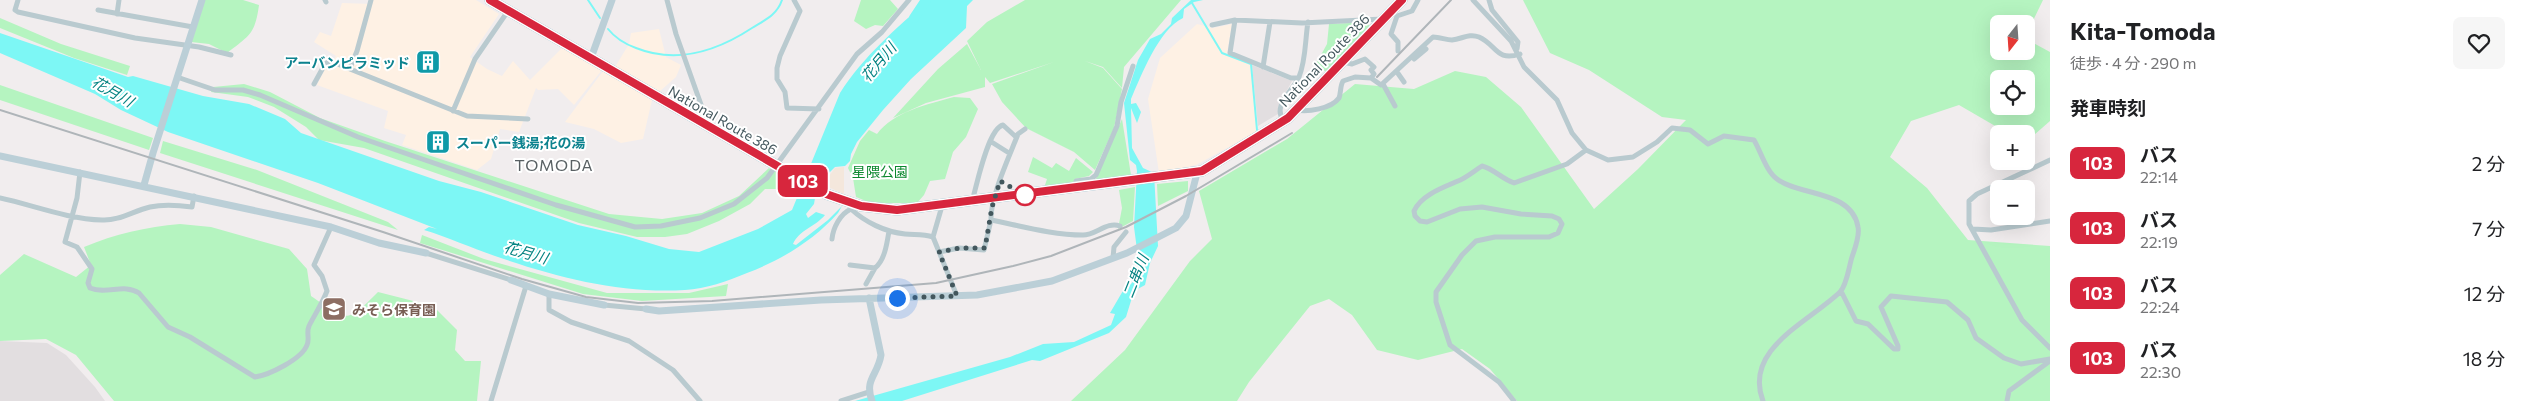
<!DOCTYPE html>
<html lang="ja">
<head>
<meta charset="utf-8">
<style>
  body { margin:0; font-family:Commissioner,"Noto Sans JP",sans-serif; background:#f6f6f6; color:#202124; height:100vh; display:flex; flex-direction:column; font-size:19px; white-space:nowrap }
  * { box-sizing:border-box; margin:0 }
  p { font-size:16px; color:#757577 }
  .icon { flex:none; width:28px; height:28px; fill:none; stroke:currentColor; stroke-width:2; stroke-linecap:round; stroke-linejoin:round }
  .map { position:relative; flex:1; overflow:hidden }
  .panel { display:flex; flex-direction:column; background:#fff; width:475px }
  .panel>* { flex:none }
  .badge { padding:0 10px; border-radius:8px; font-size:18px; line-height:32px }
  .needle { width:32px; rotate:197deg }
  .fabs { position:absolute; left:1990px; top:15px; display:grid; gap:10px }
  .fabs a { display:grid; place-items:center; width:45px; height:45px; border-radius:8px; background:#fff; box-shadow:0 5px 20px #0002; font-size:25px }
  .you { position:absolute; width:25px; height:25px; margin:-12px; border:4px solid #fff; border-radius:50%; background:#1a73e8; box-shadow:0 0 0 8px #1a73e833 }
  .map>.badge { position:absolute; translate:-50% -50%; box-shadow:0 0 0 2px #fff }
  h2 { padding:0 20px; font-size:19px; line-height:45px }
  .round { display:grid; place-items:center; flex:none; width:52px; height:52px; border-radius:8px; background:#f6f6f6 }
  .overview { display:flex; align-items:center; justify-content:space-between; height:85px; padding:0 20px }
  h1 { font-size:24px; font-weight:700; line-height:38px }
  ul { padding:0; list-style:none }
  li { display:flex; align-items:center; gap:15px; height:65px; padding:0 20px }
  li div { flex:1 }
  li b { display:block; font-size:19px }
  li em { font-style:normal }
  li .badge { min-width:55px; font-weight:700; text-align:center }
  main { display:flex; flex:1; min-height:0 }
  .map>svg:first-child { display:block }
</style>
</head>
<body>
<main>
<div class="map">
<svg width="2050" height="401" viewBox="0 0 2050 401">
  <rect width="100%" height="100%" fill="#f1edee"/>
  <!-- commercial -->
  <path fill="#fef1e4" d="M373,0H476L499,14L470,57L487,69L502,76L513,61L530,80L562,48L602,70L574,105L558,89L538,90L536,88L519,132L500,129L491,159L477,170L402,145L406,135L384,128L388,111L317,85L327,65L331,64L336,56L314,42L320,32L331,36L342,3L372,4Z
    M1197,24L1213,28L1232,24L1227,53L1252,66L1258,131L1196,165L1159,173L1148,99L1160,58Z
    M659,29L666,57L681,65L676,77L659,92L615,67L629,44L631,33Z
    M603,71L652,100L643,139L621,143L594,129L565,122Z"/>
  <!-- education -->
  <path fill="#e2dee0" d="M1252,65L1292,81L1279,105L1278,114L1258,126Z
    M0,341L47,343L66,355L95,387L105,401H0Z"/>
  <!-- green -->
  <path fill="#b5f4c0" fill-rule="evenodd" d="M205,0H243L259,5C255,34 250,35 227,53L209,44L191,42Z
    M861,0H890L898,9L883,26L875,25L866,29L854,21Z
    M1025,0H1181L1124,67L1122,88L1103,67L1085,61L1103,68L1122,89L1114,128L1095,170L1074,152L1026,128L1002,102L992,84L1054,62L990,83L985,77V87L926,103L893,118L938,69L967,44L981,70L967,41L987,22Z
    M1523,0H2043L2026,35V24H1999V51H2026V39L2050,52V121L2026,142V134H2009L1959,105L1911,121L1890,157L1927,188L1968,240L2050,246V401H1517L1490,369L1462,349L1418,360L1377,350L1352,315L1329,299L1310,306L1249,382L1237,401H1071L1125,350L1190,261L1212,239L1199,191L1287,139L1355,84L1414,89L1455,71L1486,77L1521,107L1594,209L1638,169L1686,120L1662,117L1589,70L1550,53ZM1999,79H2026V106H1999Z
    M0,18L61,44L130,66L127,75L74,58L0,28Z
    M1369,22V26L1326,72L1316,64L1327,44L1329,24Z
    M244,84L270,92L320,118L385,141L609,214L662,219L702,213L739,196L769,168L793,183L786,189H765L750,204L719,221L687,234L665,237H637L579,223L364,148L319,140L306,127L274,107L248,97L211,92L213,87Z
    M0,85L153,138L149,150L0,100Z
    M954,97L970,98L978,109L966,137L953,152L945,179L930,181L924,195L917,203H871L856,197L853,178L848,168L860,141L869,130L877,134C893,112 928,104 954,97Z
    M1122,119L1131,175L1095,181Z
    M163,141L257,170L388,222L398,230L160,153Z
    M1033,157L1052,168L1056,163L1069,171L1076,158L1093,172L1089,176L1075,179L1072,184L1044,188L1047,179L1028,172Z
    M1188,181V191L1158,206L1157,184Z
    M1135,187L1133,221L1118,229L1122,208L1119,190Z
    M180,224L211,227L289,249L307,269L311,296C348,321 345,325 378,292L433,306L457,330L455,350L465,361H481L477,401H114L76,355L46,339L0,341V275L24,254L76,277L91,265L84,247C115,234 146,227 180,224Z
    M422,235L484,259L607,293H689L728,284L726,296L642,301L583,294L420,243Z"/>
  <!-- sand -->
  <path fill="#f4e7dc" d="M844,167V194L819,183V180L829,176L835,168Z"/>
  <!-- water -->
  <path fill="#7df7f5" d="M929,0H973L967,6L966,28L911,79L883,110L857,142L851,154L850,161L845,166L835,167L827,175L818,180L814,204L806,214L808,218L816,212L825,215C815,227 799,230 793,244L796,245L828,220L842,206L838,213C813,241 781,260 747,273C727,281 706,289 685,290C620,294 556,277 495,256C471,248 448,237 424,230L429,227L437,229L318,183L168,132L121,110L95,94L0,53V33L128,77L133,76L203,96L249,104L285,119L301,133L439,181L481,192L578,225L626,236L669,249L699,252L758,229L792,210L840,93C863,57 897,27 929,0Z
    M1191,0H1203L1194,2L1184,9L1183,18C1159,29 1141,76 1131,99V104L1136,103L1141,112L1137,123L1131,108L1132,148L1143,168L1154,173L1158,246L1150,263L1145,285L1134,291L1126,317L1109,333L1040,361L1032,360L902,401H855L1010,357L1043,344L1074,342L1111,325L1115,314L1110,313L1124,289L1132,283L1139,265L1134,227L1137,171L1136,165L1130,160L1124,103L1138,60L1150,39L1161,34L1171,24L1172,18Z"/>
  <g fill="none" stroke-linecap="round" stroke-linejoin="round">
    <!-- stream -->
    <path stroke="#7df7f5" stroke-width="2" d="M588,0L600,18
      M1192,3L1222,53L1251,64L1257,130
      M608,29C616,39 625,44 636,48C676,64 717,51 752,28C765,20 777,15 782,0"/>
    <!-- river -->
    <path stroke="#7df7f5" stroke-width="10" d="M914,18L926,0"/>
    <defs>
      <path id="highway" d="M490,0L826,194L861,206L897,210L1202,171L1288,118L1402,0"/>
    </defs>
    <!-- highway casing -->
    <use href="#highway" stroke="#6a9aaf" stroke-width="11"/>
    <!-- street -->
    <path stroke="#b9cacf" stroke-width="5" d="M18,0L15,10L18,12L135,38L199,47L231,55
      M325,0L326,2
      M667,0L676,34L704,113V124
      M794,0L800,11L780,56L777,68V79L785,92L787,108L819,109
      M1473,0L1511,41L1524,67L1557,100L1572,133L1586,150L1608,160L1633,157L1657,142L1672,128L1690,130L1708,144L1724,136L1754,140C1761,152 1766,171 1777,179C1799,196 1852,190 1858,227C1860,236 1855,248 1852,257C1849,266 1847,285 1840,292C1809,322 1743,349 1763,401
      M1489,0L1492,10L1518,42L1517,49
      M98,10L193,27
      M117,14L119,0
      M1235,20L1230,53L1291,78H1299
      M1212,25L1235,20L1302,23L1383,19
      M1398,51V42L1391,34L1397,16L1412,11L1418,0
      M1414,59L1426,49
      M1343,62L1352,64L1365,59L1374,67L1371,70L1374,74L1371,78
      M1263,67L1270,22
      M350,68L357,51L371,0
      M1397,72L1404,82
      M177,77L215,90H243L260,95L358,137L556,205L635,227L661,226L700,218L734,204L767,178L857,54L882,32L909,0
      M314,84L325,64L330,61L467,116L528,119
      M1383,84L1395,106
      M1296,110C1308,112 1331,109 1339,98C1341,93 1340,86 1343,81L1355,77L1371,78L1381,85L1433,37C1440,37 1446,40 1452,40C1462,39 1469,33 1479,37C1497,45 1496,62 1520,54
      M453,111L475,59L508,11
      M1284,121C1271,106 1294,90 1299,77C1306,60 1305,40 1308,22
      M1025,129L1018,134C1010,155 990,197 991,220C1021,226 1053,235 1083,235C1096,235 1107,221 1120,226
      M990,141L1009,153
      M2050,160L1977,194L1969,201V224L2022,320L2050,348
      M80,172L77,198L65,242L77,247L92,269L88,283L90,288C107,295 124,283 139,293L168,327L190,337L255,377C269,375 302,359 307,345C310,339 306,333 309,326C315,314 322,304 327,291L322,276L314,265L331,227
      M1075,188L1076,181L1091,179L1096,175L1117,126L1121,102L1133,66
      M974,194C978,179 989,128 1003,125L1016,137
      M0,198C33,205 67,219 102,220C119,221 133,211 150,207C163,204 178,205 192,207L194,196
      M851,203V209C865,222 885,232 905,234C915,235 923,234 933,237L957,296
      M1973,229L1991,230L2050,221
      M933,237L942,206
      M832,239C833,228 840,214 851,209
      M939,252L959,248L984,250L991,220
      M426,253L511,280
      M1113,258L1114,247L1126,232
      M850,265L875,268C885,260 887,243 889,231
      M866,284L875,268
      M1841,291L1856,321L1868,324L1894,349H1898V346L1881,307L1891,296L1947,302L1968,320L1976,338L2004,358L2021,364L2050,359
      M549,294V310L571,322L629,341L673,370L700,401
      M604,305L646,309
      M491,401L526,286
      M841,401L869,392
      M1514,401L1499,382L1450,345L1436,302V292L1462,255L1476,241L1495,237H1549L1558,233L1562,224L1559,219L1552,216L1521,214L1482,207L1460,209L1427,222L1420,221L1415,216L1414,211C1421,195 1444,187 1458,181C1466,178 1474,171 1482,166C1494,169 1502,179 1514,183L1567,164L1586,150
      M2007,401L2009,391L2050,361"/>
    <!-- secondary -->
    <path stroke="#bbcfd7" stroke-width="7" d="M591,58L612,0
      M0,156L331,227L379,243L426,253
      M144,185L153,153L202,0
      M511,280L549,294L604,305
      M869,298L881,355C878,375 864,379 872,401
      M646,309L659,311L821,300L977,295L1052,281L1127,253L1176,228L1186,216L1197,173"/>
    <!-- highway -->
    <use href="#highway" stroke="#7fafc3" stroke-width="9"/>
    <!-- rail -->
    <path stroke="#afb5b9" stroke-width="2" d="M1377,77L1451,0
      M0,110L383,232L522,279L586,297L638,303L712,301L936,283L1013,266L1051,256L1126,227L1186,196L1292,133"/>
  </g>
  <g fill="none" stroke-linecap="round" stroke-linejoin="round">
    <defs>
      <path id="line" d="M490,0L826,194L861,206L897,210L1202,171L1288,118L1402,0"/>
    </defs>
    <!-- line casing -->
    <use href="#line" stroke="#fff" stroke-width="11"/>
    <!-- line -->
    <use href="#line" stroke="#d7263d" stroke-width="8"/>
    <!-- walk -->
    <path stroke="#43575d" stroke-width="5" stroke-dasharray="0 9" d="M897,298L957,296L939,252L959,248H985L992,207L1000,181L1025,195"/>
  </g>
  <!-- icons -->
  <defs>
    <symbol id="building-square" viewBox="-11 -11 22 22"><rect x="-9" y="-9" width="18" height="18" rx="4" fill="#0f9aa8" stroke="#fff"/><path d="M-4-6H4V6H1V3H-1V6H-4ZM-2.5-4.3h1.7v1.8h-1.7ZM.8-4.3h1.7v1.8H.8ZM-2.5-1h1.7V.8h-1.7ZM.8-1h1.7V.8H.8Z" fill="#fff"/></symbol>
    <symbol id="school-square" viewBox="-11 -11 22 22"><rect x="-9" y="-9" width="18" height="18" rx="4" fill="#8d6e63" stroke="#fff"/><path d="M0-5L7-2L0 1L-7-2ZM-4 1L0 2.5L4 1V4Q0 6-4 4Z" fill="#fff"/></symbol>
  </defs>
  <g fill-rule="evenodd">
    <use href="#building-square" x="414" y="48" width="28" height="28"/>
    <use href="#building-square" x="424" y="128" width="28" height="28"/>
    <use href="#school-square" x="320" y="295" width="28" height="28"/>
  </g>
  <!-- markers -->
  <circle fill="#fff" stroke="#d7263d" stroke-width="2.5" cx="1025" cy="195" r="10"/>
  <g text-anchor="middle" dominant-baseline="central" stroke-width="4" stroke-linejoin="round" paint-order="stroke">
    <!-- street labels -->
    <g font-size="14" fill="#43575d" stroke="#fff">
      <text transform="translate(1324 60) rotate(-46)">National Route 386</text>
      <text transform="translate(723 120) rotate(30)">National Route 386</text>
    </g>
    <!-- culture labels -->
    <g font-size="14" font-weight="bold" fill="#0d838f" stroke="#fff" text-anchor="end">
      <text x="410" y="62">アーバンピラミッド</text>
      <text x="456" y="142" text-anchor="start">スーパー銭湯;花の湯</text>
    </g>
    <!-- park labels -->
    <g font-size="14" fill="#0b882e" stroke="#fff">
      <text x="880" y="171">星隈公園</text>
    </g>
    <!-- education labels -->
    <g font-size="14" font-weight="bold" fill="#785e54" stroke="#fff" text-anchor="start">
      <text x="352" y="309">みそら保育園</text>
    </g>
    <!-- water labels -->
    <g font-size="15" font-style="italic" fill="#058382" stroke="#fff">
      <text transform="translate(878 62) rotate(-50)">花月川</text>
      <text transform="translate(113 91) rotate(30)">花月川</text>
      <text transform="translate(526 252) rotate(16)">花月川</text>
      <text transform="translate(1135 276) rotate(-68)">二串川</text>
    </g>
    <!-- quarter labels -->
    <g font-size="16" letter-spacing="1" fill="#596063" stroke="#fff">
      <text x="554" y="164">TOMODA</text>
    </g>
  </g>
</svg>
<div class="fabs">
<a><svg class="needle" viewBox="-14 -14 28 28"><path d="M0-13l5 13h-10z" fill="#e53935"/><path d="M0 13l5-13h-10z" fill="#757577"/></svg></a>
<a><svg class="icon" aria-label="locate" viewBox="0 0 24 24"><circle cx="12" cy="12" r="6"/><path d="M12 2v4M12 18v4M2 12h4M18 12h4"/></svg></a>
<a>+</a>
<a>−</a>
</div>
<div class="you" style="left:897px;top:298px"></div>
<b class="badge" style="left:803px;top:181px;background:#d7263d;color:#fff">103</b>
</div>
<section class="panel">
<div class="overview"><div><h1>Kita-Tomoda</h1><p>徒歩 · 4 分 · 290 m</p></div><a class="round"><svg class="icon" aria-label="heart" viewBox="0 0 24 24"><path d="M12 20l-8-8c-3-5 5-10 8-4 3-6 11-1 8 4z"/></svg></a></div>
<h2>発車時刻</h2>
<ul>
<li><span class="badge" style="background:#d7263d;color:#fff">103</span><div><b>バス</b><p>22:14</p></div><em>2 分</em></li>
<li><span class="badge" style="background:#d7263d;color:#fff">103</span><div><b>バス</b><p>22:19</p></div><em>7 分</em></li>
<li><span class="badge" style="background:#d7263d;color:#fff">103</span><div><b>バス</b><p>22:24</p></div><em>12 分</em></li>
<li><span class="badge" style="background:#d7263d;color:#fff">103</span><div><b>バス</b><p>22:30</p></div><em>18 分</em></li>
</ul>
</section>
</main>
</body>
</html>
